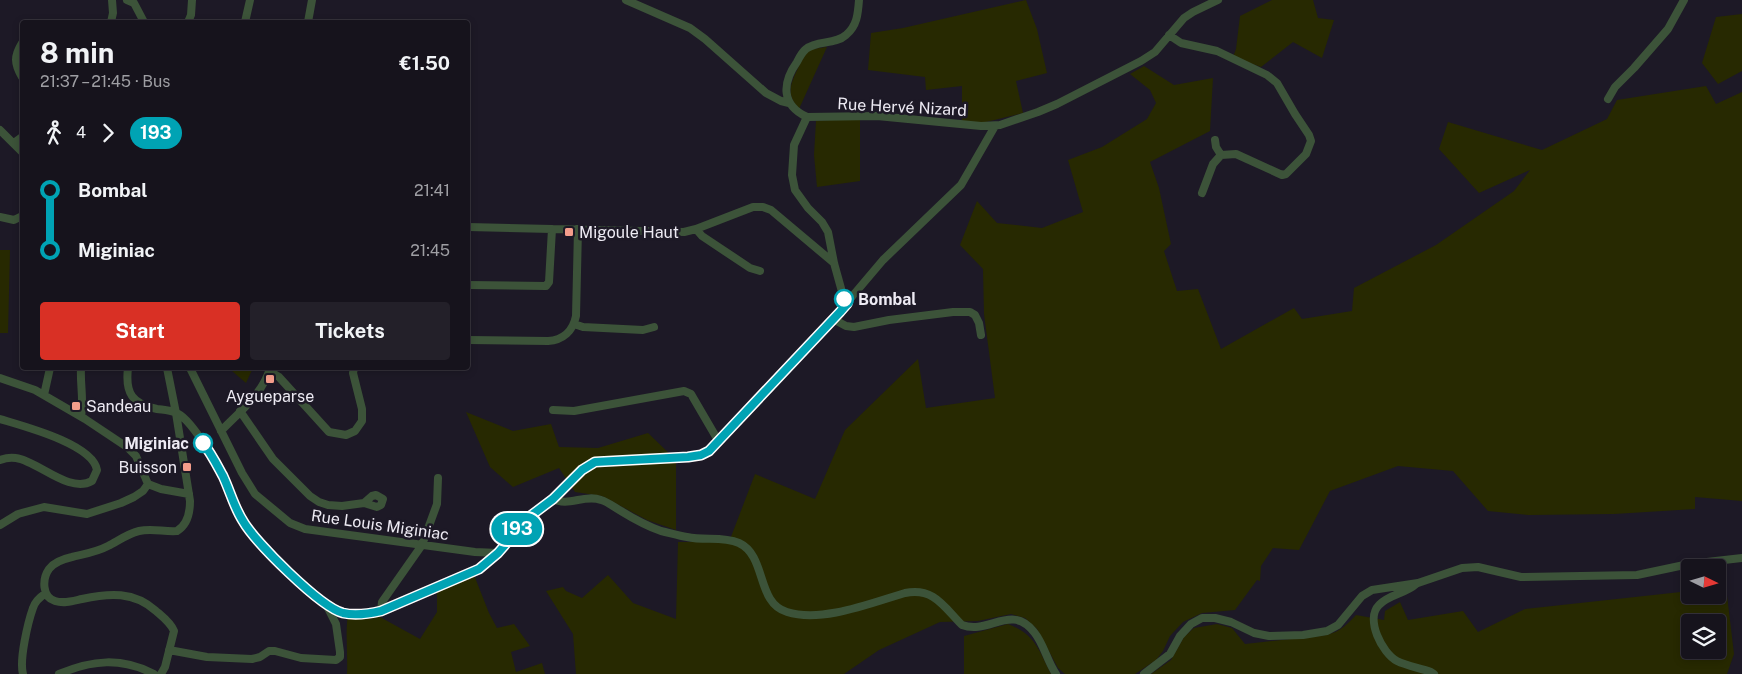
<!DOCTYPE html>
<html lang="en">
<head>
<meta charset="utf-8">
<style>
  body { margin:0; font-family:"Public Sans",sans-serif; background:#232029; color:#f1f3f6; height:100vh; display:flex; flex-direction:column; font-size:19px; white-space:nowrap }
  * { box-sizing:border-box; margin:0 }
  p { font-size:16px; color:#9e9ea3 }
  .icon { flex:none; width:28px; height:28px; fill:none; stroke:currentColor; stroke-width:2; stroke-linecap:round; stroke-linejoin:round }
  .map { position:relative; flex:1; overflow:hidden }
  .side { position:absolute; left:20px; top:20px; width:450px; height:350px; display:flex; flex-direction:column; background:#16131c; border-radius:5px; box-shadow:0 2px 8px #0003,0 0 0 1px #35323b }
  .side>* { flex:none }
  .badge { padding:0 10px; border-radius:16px; font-size:18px; line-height:32px }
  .needle { width:32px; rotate:95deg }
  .controls { position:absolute; left:1681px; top:559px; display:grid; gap:10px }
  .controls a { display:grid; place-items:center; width:45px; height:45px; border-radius:5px; background:#16131c; box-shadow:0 2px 8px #0003,0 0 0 1px #35323b; font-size:25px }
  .map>.badge { position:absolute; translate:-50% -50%; box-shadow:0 0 0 2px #fff }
  .legs { display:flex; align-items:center; gap:8px; height:55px; padding:0 20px; font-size:16px }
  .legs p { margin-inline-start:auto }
  .headline { display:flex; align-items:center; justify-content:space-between; height:85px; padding:0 20px }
  h1 { font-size:28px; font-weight:700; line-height:38px }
  .primary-button { display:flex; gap:10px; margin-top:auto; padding:10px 20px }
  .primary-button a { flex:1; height:58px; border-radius:5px; background:#d93025; color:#fff; font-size:20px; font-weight:700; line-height:58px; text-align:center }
  .primary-button a+a { background:#232029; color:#f1f3f6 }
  ul { padding:0 20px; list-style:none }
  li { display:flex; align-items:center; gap:18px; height:60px; font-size:19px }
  li i { display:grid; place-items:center; width:8px; height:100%; margin:0 6px; background:currentColor }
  li i::after { content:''; width:12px; height:12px; margin:-6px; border:4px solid; border-radius:50%; background:#16131c }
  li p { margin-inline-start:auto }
  li:first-child i { background:linear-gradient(#0000 50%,currentColor 0) }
  li:last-child i { background:linear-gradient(currentColor 50%,#0000 0) }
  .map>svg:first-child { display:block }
</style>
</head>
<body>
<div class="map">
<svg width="1742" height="674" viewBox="0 0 1742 674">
  <rect width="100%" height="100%" fill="#1d1926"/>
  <!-- green -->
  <path fill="#272901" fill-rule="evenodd" d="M1026,0L1037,29L1047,73L1016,81L1023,113L982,123L962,121V86L926,90L925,77L868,70L871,33L903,28Z
    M1272,0H1313L1318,18L1334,20L1322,58L1293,42L1261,67L1233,57L1236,49L1240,16Z
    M1742,14V71L1718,84L1702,63L1716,17Z
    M827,47L799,109C785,94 791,83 799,66C801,61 804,55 807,52C812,48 821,48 827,47Z
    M1144,66L1174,85L1213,78L1210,131L1150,162L1159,188L1171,244L1164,251L1177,291L1198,289L1221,349L1294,308L1302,319L1352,311L1354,288L1436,245L1514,191L1530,170L1479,193L1439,149L1448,122L1542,150L1607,119L1617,100L1706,86L1716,104L1742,92V501L1695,497V509L1614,514L1528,515L1488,511L1453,471L1398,466L1330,491L1299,550L1273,548L1261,566L1260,581L1257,580L1235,610L1202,613L1183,622L1170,636L1163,651L1156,660L1135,674H1065L1058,668L1037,629L1025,618L1011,614L978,621L940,622L879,650L844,674H576L573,634L546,591L563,587L566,591L582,598L608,575L633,603L676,619L678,542H729L755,474L815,499L845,430L918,359L926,408L995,398L984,314L983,269L960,245L977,201L997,223L1042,228L1083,212L1068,160L1102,147L1147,119L1156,103L1150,90L1130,74Z
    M860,118V181L817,187L814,155L816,121Z
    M0,250H10L8,333H0Z
    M231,368H253L246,383L232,371Z
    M466,412L513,431L551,424L559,447L598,448L648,433L676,460V530L647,520L602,496L575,492L559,468L513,487L490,467Z
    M474,575L489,613L497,628L514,624L530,646L511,652L516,672L542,663L545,674H347C348,654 345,634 348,614L380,617L420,639L437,612V592Z
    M1726,587L1734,654L1727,674H1151L1171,660L1184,637L1194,628L1217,624L1232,628L1245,644L1320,636C1337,634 1345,627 1356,615L1384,620L1385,611L1400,602L1408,620L1463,611L1478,632L1525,609L1690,591V595H1718V588ZM1690,622H1718V650H1690Z
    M1008,624C1035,634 1039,650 1051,674H964V636Z"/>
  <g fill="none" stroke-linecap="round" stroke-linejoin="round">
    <!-- minor -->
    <path stroke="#3c5339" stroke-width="8" d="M127,0L134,3L144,22
      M626,0L690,28L705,39L766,93L781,101L789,103
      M859,0C858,14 857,26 846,35C835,45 817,40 806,49C802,52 799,58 797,62C782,83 781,105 807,117L877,116L981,126L1000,125L1038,112L1057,104L1141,61L1155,52L1184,18L1193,12L1218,0
      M111,22L113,13L112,0
      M188,22L191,15L192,0
      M245,22L250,0
      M308,22L312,0
      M1169,35L1181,43L1217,51L1267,75L1277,83L1295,114L1309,135L1311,141L1306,154L1286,174L1282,175L1236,154L1221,155L1213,164L1202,193
      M22,43C14,56 14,63 22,77
      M1608,99L1615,87L1634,68L1668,29L1684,0
      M807,117L794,145L792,175L795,190L808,208L822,222L828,232L834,263L844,299L847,304
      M0,130L22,152
      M1215,140L1216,147L1221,155
      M14,143L22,137
      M0,217L14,220L22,216
      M468,227L684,232L696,229L753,207H763L771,210L834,263
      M696,229L702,236L750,268L760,271
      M468,285L546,286L549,282L552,229
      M833,319L846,326L854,327L889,320L953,312H970L975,315L979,323L981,335
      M574,324L583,327L643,330L654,327
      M468,340L548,341C563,340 573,331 576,316L578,229
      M128,368C125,393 132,404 157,409C164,410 170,410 176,413L190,501C190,513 187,525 177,531C164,532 152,528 139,531C127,534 118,541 108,546C97,552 84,554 72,557C63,559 54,562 49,569C42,579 42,597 55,601C64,604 73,601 82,599C109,593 134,591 156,611C163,617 171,623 174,631L165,667L161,674
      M167,368L176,413C189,416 217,463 223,476C230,490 234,505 241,518C254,542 318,606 343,613C356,616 368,614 381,611L479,569L498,553L529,517L553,499L582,470L595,462L688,457L701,455L709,451L833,319L883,260L961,185L995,126
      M190,368L242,473L255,494L290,523L305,529L475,552L498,553
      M269,371L279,377L329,432L346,435L355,431L362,421V409L353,373L354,368
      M0,378L35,390L85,419L127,447L136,456L148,484L161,489L189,494
      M44,395L50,368
      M553,410L574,411L684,391L691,394L719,442
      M240,411L273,459L310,496L319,502L328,505L342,506L364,503L377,507L381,505L383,499L376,495L372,496L364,503
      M81,416C84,400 80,384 81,368
      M0,419C23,426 93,444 97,470L92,481C69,494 38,461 16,458C10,457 5,458 0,460
      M221,431C239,412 263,394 270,368
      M553,499C568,507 585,494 601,500C608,502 614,507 621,511C634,519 647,526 661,531C670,533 679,536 687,537C705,541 722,536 739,543C767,556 756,603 787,612C822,623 871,603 905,593C934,587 944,607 962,625C989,635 1011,603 1034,632C1044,644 1047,661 1056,674
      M0,525L18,514L44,507L87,514L121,503L134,497L143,491L148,484
      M1416,584C1405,594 1389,594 1379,605C1365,619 1382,653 1397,661C1407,666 1420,668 1431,672L1434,674
      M381,611L382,602L422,545L437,504L438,478
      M169,650L207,657L252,659L260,657L269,651H275L301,658L336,660L340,657V652L336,624L326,604
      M23,674C19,660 28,622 33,608C35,601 40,597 46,593
      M59,674C92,660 121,657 154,674
      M1144,674L1170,654L1180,636L1191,624L1202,618H1215L1231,622L1254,633L1269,636L1303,635L1327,631L1338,625L1362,596L1372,590L1418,583L1462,568L1478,567L1521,577L1637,575L1689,564L1742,558"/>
  </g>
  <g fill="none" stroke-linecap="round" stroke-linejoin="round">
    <defs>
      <path id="line-1" d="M203,443C211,453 217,465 223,476C230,491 234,507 243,521C255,542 320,607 343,613C356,616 368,614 381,611L479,569L498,553L529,517L553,499L582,470L595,462L688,457L701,455L709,451L840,312L847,304L844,299"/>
    </defs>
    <!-- line-1 casing -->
    <use href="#line-1" stroke="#fff" stroke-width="11"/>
    <!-- line-1 -->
    <use href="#line-1" stroke="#00a3b4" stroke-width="8"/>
  </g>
  <!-- markers -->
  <g fill="#f49d8b" stroke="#1d1926" stroke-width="2">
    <rect x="564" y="227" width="10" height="10" rx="2.5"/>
    <rect x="265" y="374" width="10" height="10" rx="2.5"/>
    <rect x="71" y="401" width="10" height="10" rx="2.5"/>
    <rect x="182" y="462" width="10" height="10" rx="2.5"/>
  </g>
  <g fill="#fff" stroke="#00a3b4" stroke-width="2.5">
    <circle cx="844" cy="299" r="9"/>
    <circle cx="203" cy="443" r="9"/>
  </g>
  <g text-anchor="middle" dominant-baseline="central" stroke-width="5" stroke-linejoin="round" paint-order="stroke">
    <!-- street labels -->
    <g font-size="16" fill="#edeaf3" stroke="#1d1926">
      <text transform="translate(902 107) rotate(3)">Rue Hervé Nizard</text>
      <text transform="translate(380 525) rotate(8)">Rue Louis Miginiac</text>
    </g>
    <!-- poi labels -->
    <g font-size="16" fill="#edeaf3" stroke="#1d1926" text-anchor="start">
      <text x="579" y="232">Migoule Haut</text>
      <text x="270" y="396" text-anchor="middle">Aygueparse</text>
      <text x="86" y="406">Sandeau</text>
      <text x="177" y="467" text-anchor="end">Buisson</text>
    </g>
    <!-- stop labels -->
    <g font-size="16" font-weight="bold" fill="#edeaf3" stroke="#1d1926" text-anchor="start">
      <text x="858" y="299">Bombal</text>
      <text x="189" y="443" text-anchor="end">Miginiac</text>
    </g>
  </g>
</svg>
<div class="controls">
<a><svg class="needle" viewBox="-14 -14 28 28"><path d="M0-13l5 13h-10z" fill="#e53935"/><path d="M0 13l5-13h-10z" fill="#9e9ea3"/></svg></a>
<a><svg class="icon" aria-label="layers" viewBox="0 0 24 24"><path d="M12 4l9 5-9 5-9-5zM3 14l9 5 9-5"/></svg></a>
</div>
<b class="badge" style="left:517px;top:529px;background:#00a3b4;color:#fff">193</b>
<section class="side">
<div class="headline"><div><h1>8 min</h1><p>21:37 – 21:45 · Bus</p></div><b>€1.50</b></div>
<div class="legs"><svg class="icon" aria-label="walk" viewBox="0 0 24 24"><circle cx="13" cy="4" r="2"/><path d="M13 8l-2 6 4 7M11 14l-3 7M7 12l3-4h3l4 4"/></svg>4<svg class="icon" aria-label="forward" viewBox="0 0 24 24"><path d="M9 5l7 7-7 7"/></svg><b class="badge" style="background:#00a3b4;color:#fff">193</b></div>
<ul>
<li><i style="color:#00a3b4"></i><b>Bombal</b><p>21:41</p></li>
<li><i style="color:#00a3b4"></i><b>Miginiac</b><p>21:45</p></li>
</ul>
<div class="primary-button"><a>Start</a><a>Tickets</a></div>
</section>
</div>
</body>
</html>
